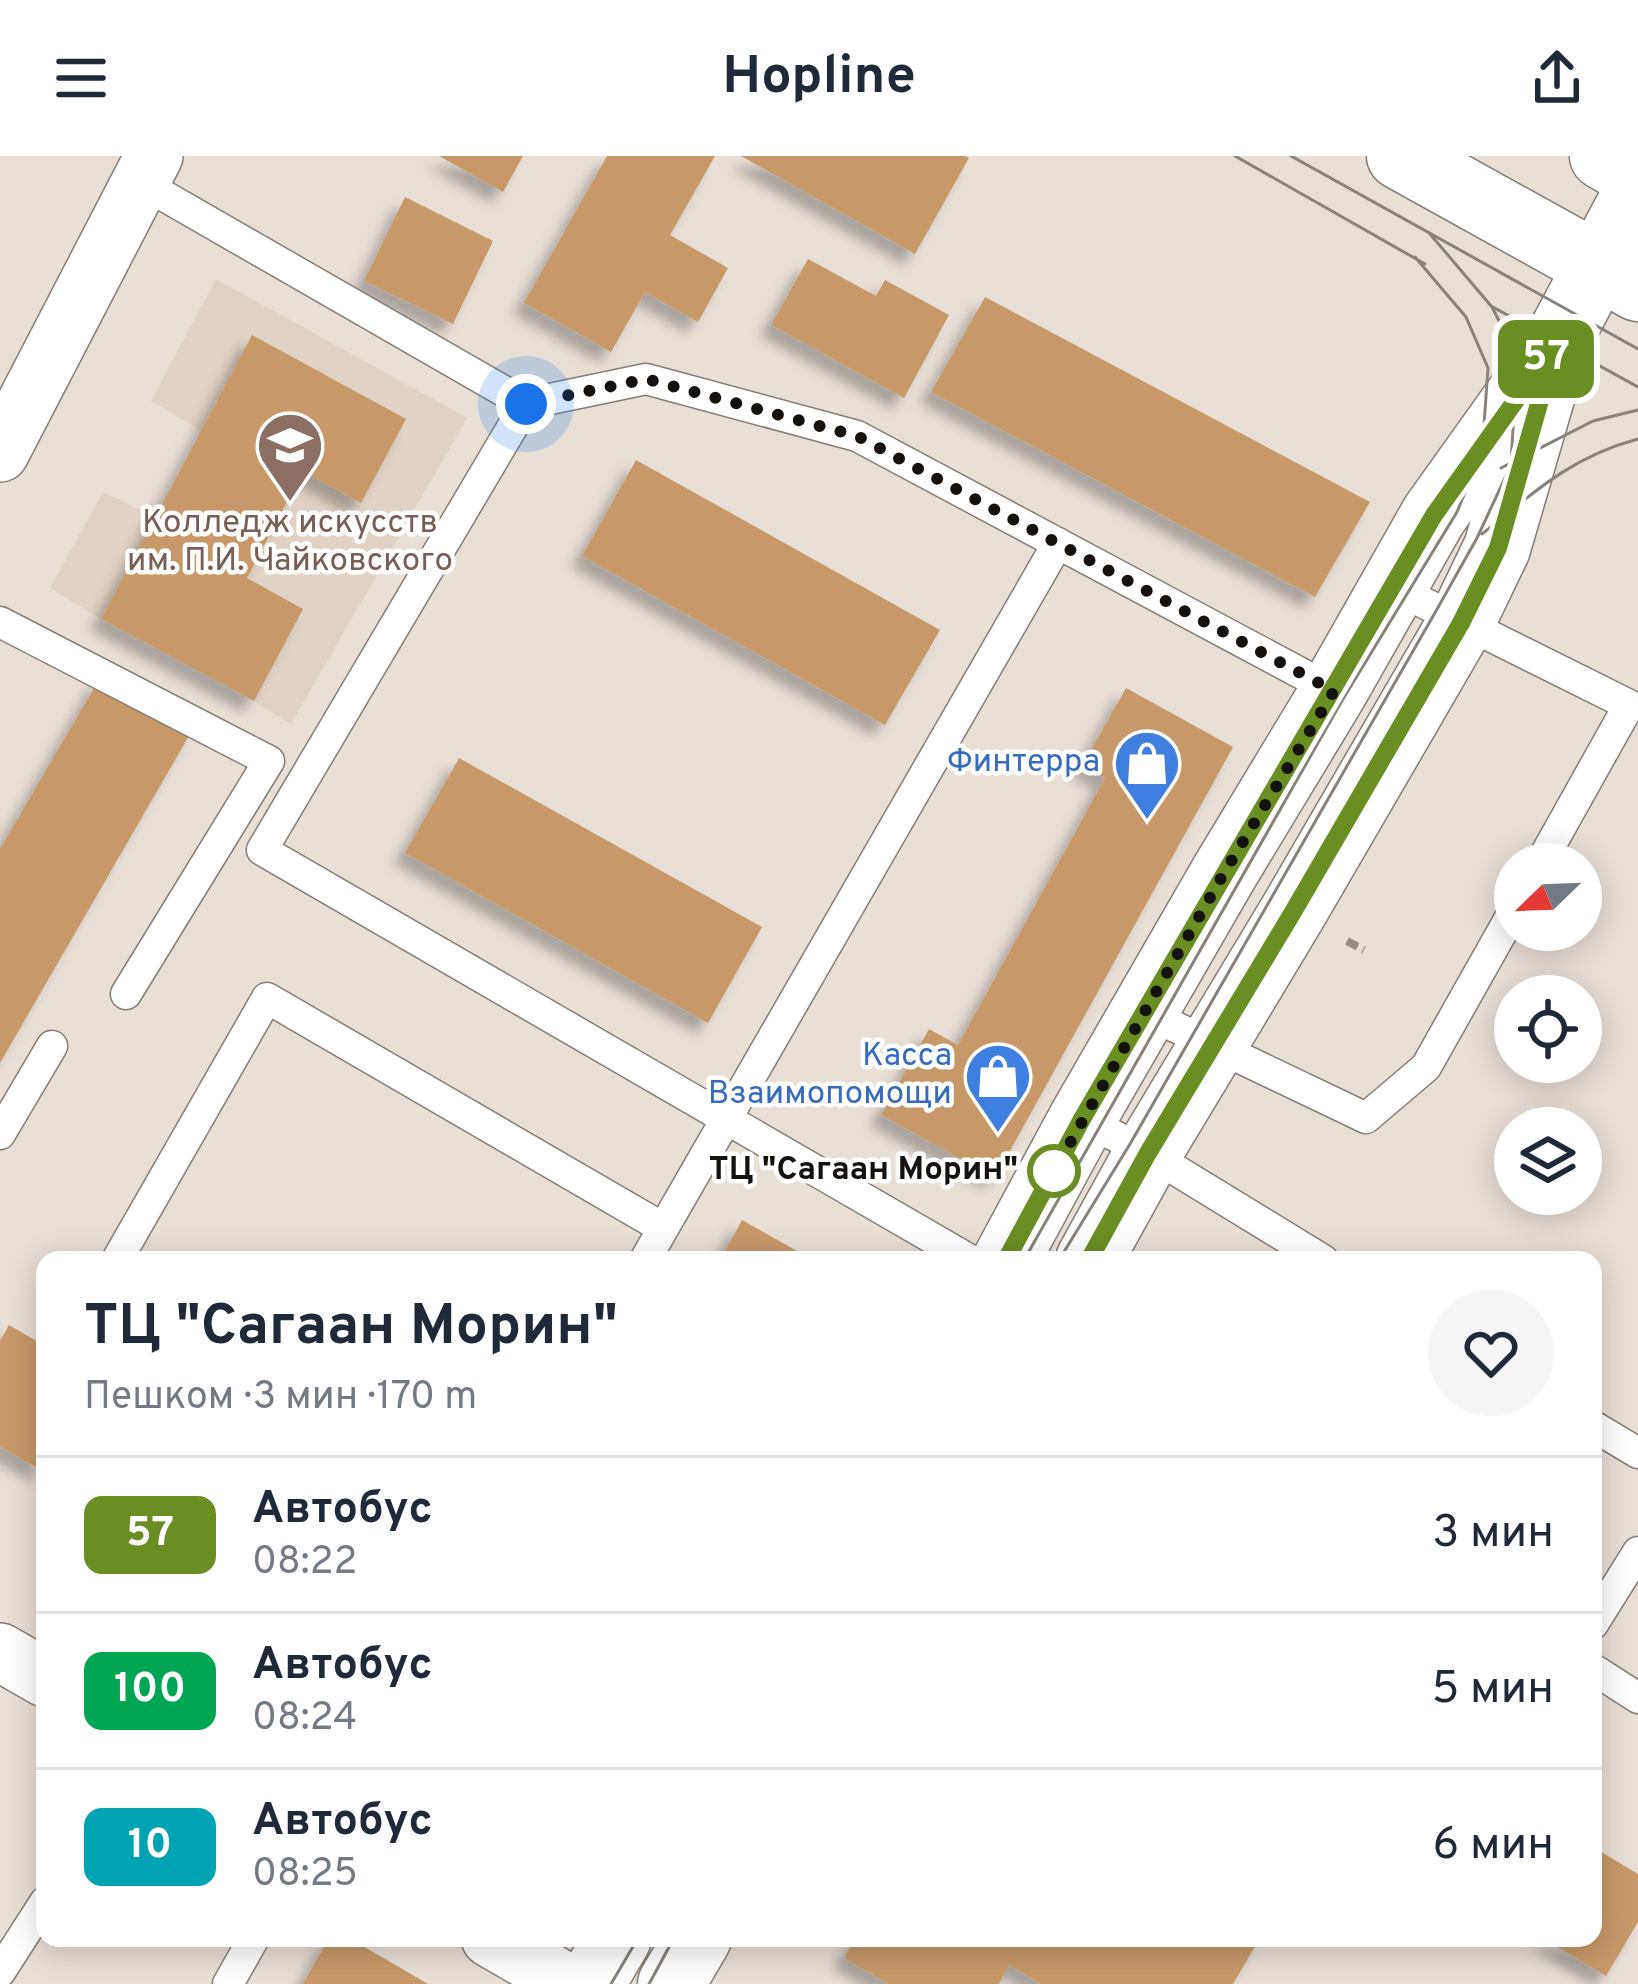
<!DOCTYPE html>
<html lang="ru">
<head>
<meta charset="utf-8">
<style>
  body { margin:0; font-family:Overpass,sans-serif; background:#f6f6f7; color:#1f2937; height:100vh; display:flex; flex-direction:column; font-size:45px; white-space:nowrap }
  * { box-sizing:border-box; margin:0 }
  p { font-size:39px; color:#747a83 }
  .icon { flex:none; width:66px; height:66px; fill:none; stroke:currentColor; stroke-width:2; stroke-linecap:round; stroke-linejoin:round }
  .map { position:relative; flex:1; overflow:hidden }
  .details { position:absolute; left:36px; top:1095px; width:1566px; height:696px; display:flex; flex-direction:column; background:#fff; border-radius:24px; box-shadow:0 6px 30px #0003 }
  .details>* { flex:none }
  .badge { padding:0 24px; border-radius:18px; font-size:42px; line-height:78px }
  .needle { width:78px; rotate:247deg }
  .buttons { position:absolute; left:1494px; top:687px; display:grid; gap:24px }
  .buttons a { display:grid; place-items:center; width:108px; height:108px; border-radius:50%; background:#fff; box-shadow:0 6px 30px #0003; font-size:60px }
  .you { position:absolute; width:60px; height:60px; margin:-30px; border:9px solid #fff; border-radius:50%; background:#1a73e8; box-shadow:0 0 0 18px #1a73e833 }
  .map>.badge { position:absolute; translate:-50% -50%; box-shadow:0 0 0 6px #fff }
  .round { display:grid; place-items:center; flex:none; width:126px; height:126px; border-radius:63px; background:#f6f6f7 }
  .overview { display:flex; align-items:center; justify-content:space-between; height:204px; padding:0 48px }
  h1 { font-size:57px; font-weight:700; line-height:90px }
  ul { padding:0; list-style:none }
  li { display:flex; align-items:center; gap:36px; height:156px; padding:0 48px; border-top:3px solid #e0e1e3 }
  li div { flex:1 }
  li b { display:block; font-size:45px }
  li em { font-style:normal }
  li .badge { min-width:132px; font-weight:700; text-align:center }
  header { display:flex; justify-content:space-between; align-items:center; height:156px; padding:0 48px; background:#fff; font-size:54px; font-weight:700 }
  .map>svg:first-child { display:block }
</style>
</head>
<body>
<header><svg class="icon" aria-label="menu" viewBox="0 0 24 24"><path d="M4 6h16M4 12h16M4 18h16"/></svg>Hopline<svg class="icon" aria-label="share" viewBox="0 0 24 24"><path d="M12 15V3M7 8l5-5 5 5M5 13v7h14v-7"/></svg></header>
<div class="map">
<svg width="1638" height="1828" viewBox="0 0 1638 1828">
  <defs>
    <filter id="shadow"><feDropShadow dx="-11" dy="11" stdDeviation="6" flood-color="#0004"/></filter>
  </defs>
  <rect width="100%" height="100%" fill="#e8dfd7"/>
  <!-- built -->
  <path fill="#e0d2c4" d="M216,123L467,262L291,568L254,545L101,463L50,432L103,336L155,361L202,275L151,245Z"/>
  <!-- building -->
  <path fill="#c79969" filter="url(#shadow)" d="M439,0H523L503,36Z
    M607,0H715L670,79L728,112L698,166L645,136L611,196L524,147Z
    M741,0H965L969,2L915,98Z
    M405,41L493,85L453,168L364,125Z
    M808,103L876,140L885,124L949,159L904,242L771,169Z
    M985,141L1370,346L1315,441L931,236Z
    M252,179L406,263L361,347L303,315L247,422L303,453L254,545L101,463Z
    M636,304L940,474L885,569L582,400Z
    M101,520L193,573L0,907V693Z
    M1126,532L1233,591L995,1022L881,959L929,873L958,889L1105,622L1082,610Z
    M459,602L762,771L708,867L405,697Z
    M742,1064L813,1104H720Z
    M9,1169L45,1190V1316L0,1291V1185Z
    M1593,1691L1638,1718V1766L1606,1820L1542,1782H1593Z
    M329,1782H349L428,1828H303Z
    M855,1782H1260L1233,1828H1041L1009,1809L999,1828H888L844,1802Z"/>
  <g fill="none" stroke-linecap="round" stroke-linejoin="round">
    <defs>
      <path id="lane" d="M140,26L526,248L646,223L857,280L1334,535
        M526,248L262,694L970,1104
        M1394,432L1629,549L1540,708
        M0,466L269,605L126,838
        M1144,856L1366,962L1426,911L1515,753
        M1082,963L1148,997L1323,1104
        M0,978L52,890
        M117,1104L267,842L663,1072
        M645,1104L1058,387
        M1593,1270L1638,1297
        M1593,1468L1638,1396
        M1593,1513L1638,1542
        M0,1816L45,1746
        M228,1828L254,1782"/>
      <path id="street" d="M0,297L154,0
        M0,1496L45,1522
        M490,1782L569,1828"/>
      <path id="secondary" d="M1006,1104L1082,963L1224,717L1334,535L1434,359L1556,188L1638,34
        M1089,1104L1148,997L1293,756L1461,467L1497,392L1542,238
        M591,1828L618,1782
        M671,1828L698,1782"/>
      <path id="primary" d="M1400,0L1638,132
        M1603,0L1638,20"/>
    </defs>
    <!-- lane casing -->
    <use href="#lane" stroke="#847d75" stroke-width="33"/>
    <!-- street casing -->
    <use href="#street" stroke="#847d75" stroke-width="60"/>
    <!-- secondary casing -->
    <use href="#secondary" stroke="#847d75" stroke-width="69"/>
    <!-- primary casing -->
    <use href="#primary" stroke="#847d75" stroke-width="69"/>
    <!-- path -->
    <path stroke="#958e88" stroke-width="8" stroke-dasharray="12 6" stroke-linecap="butt" d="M1347,785L1364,794"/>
    <!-- lane -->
    <use href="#lane" stroke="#fff" stroke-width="30"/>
    <!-- street -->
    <use href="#street" stroke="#fff" stroke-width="57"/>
    <!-- secondary -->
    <use href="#secondary" stroke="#fff" stroke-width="66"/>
    <!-- primary -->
    <use href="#primary" stroke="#fff" stroke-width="66"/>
    <!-- tram -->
    <path stroke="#88827c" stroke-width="3" d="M1235,0L1425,108
      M1291,0L1638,193
      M1491,150L1638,231
      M1501,312L1593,265L1638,254
      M1482,378C1534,336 1571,301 1638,283
      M1024,1104L1343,543L1457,356L1476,310L1484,269L1488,212L1466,161L1415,101
      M1059,1104L1130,988L1436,455L1477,382L1511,309L1517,200L1492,151L1430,78
      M611,1828L638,1782
      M649,1828L674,1782"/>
  </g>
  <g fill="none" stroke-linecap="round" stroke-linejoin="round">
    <defs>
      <path id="line" d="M1006,1104L1082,963L1434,359L1556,188L1498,392L1461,467L1293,756L1148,997L1089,1104"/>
    </defs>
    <!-- line casing -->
    <use href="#line" stroke="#fff" stroke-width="27"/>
    <!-- line -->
    <use href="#line" stroke="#6b8e23" stroke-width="18"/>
    <!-- walk -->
    <path stroke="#14110f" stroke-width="12" stroke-dasharray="0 21.6" d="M526,248L646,223L857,280L1334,535L1224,717L1054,1015"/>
  </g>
  <!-- icons -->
  <defs>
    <symbol id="university-pin" viewBox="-11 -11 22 30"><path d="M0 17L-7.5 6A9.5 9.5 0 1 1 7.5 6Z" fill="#8d6e63" stroke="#fff"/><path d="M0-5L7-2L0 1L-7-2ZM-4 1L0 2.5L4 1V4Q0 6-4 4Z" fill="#fff"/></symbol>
    <symbol id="shop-pin" viewBox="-11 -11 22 30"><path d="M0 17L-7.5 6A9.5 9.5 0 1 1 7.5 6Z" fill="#3f7fe0" stroke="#fff"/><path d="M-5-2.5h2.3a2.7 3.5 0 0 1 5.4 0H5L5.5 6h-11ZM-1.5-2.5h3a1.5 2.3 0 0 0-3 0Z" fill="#fff"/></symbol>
  </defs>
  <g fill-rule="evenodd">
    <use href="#university-pin" x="252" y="251" width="76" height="104"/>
    <use href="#shop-pin" x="1109" y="569" width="76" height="104"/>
    <use href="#shop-pin" x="960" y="882" width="76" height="104"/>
  </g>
  <!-- markers -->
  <circle fill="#fff" stroke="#6b8e23" stroke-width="6" cx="1054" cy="1015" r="24"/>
  <g text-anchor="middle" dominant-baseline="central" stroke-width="9" stroke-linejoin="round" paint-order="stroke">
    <!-- education labels -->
    <g font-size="33" fill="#785e54" stroke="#fff">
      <text x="290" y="368">Колледж искусств<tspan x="290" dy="38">им. П.И. Чайковского</tspan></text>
    </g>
    <!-- shop labels -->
    <g font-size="33" fill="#366cbe" stroke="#fff" text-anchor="end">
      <text x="1100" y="607">Финтерра</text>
      <text x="952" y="901">Касса<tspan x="952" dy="38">Взаимопомощи</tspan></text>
    </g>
    <!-- stop labels -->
    <g font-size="33" font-weight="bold" fill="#14110f" stroke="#fff" text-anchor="end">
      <text x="1018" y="1015">ТЦ "Сагаан Морин"</text>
    </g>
  </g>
</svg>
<div class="buttons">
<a><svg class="needle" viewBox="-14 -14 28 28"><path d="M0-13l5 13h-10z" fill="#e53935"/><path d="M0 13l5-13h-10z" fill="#747a83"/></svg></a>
<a><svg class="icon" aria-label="locate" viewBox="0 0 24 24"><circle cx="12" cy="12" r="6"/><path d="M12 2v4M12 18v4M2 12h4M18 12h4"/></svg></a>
<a><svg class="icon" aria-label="layers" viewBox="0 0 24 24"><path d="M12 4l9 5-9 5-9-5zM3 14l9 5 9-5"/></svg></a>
</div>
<div class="you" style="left:526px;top:248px"></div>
<b class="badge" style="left:1546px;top:203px;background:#6b8e23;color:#fff">57</b>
<section class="details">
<div class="overview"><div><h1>ТЦ &quot;Сагаан Морин&quot;</h1><p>Пешком · 3 мин · 170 m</p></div><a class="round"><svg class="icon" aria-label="heart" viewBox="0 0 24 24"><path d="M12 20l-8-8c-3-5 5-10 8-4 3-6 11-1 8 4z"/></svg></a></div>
<ul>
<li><span class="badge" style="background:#6b8e23;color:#fff">57</span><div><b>Автобус</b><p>08:22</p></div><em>3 мин</em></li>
<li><span class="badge" style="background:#00a651;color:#fff">100</span><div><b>Автобус</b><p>08:24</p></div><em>5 мин</em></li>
<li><span class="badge" style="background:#00a3b4;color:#fff">10</span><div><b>Автобус</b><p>08:25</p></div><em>6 мин</em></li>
</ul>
</section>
</div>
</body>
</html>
